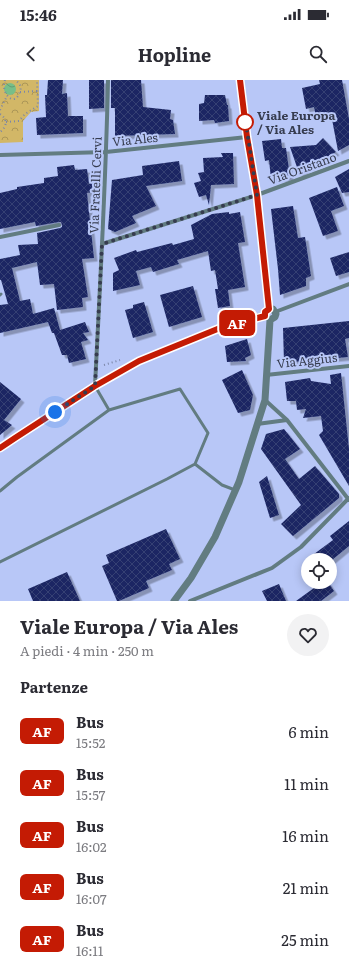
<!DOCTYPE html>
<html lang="it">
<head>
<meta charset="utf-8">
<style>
  body { margin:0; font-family:Literata,serif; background:#f2f2f3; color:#2b2b33; height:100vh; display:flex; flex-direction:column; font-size:15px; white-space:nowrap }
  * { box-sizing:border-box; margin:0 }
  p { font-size:13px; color:#7c7c81 }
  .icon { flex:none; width:22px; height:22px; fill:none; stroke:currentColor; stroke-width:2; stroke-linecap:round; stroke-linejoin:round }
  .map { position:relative; height:521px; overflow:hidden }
  .panel { display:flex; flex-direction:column; background:#fff; flex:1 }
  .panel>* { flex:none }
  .badge { padding:0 8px; border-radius:6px; font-size:14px; line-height:26px }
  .fabs { position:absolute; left:301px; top:473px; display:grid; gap:8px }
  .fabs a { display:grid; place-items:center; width:36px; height:36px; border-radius:50%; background:#fff; box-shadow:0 2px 10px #0003; font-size:20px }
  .you { position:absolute; width:20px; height:20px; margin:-10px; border:3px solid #fff; border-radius:50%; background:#1a73e8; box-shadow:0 0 0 6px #1a73e833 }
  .map>.badge { position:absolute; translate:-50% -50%; box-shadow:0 0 0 2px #fff }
  h2 { padding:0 20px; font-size:15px; line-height:36px }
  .round { display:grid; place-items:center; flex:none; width:42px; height:42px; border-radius:21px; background:#f2f2f3 }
  .headline { display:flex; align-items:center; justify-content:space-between; height:68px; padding:0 20px }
  h1 { font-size:19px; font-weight:700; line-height:30px }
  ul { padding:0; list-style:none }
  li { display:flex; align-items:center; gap:12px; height:52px; padding:0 20px }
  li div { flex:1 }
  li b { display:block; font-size:15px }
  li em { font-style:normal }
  li .badge { min-width:44px; font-weight:700; text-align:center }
  .status { display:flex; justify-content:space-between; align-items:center; height:28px; padding:0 20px; background:#fff; direction:ltr }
  .status svg { height:11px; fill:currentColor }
  header { display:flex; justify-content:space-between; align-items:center; height:52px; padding:0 20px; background:#fff; font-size:18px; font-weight:700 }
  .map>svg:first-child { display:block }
</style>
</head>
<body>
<div class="status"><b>15:46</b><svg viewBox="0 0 49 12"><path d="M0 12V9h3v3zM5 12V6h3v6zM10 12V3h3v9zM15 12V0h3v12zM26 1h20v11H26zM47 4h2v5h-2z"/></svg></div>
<header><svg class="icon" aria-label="back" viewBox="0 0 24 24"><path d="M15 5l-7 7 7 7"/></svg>Hopline<svg class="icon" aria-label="search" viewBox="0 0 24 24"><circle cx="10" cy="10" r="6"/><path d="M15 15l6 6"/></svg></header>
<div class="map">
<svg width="349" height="521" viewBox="0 0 349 521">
  <defs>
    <pattern id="park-crowns" width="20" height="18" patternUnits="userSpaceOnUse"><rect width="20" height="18" fill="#d2b767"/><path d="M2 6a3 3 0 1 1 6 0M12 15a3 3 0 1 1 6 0" fill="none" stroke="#ab9657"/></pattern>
    <pattern id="water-waves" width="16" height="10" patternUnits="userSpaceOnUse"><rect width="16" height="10" fill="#78bf89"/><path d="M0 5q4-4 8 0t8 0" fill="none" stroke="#639c72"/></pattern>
    <pattern id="building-cross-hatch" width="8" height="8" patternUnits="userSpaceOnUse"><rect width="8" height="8" fill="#1d2864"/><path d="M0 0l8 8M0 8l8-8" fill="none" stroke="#363f73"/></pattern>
    <filter id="shadow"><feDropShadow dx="3.5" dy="3.5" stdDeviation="0" flood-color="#0004"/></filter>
  </defs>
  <rect width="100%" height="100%" fill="#b8c7f7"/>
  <!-- park -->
  <path fill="url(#park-crowns)" d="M0,0H39V31L31,32L23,41V62L0,63Z"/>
  <!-- water -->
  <path fill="url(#water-waves)" d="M4 9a6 6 0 1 1 12 0a6 6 0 1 1-12 0Z"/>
  <!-- building -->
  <path fill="url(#building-cross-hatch)" filter="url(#shadow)" d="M48,0H63L62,14L67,13L68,36H83V53L37,55L36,38L46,37L45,15H47Z
    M89,0H104V28L89,29Z
    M111,0H141L143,27L171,30L170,39L173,40L175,54L115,56V28H111Z
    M319,0H342L349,39V65L338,71L331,34L316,37L314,27L306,29L302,8L320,4Z
    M205,15H225L227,25H228L229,41L215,43L214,40L199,41V24L204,23Z
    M323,58L336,72L299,93L290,67L316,65Z
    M281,59L282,68H286L290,97L271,99L269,80L265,81L262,61Z
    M221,73H233L234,104L211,105L209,125L206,115L199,117L194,103L201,101L198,93L204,92L203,78L223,77Z
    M179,81L182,101L146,106L156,126L132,136L136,143L115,152L108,149L112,100L143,95L142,86Z
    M74,85L75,90L87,89L89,104L93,103L94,112L87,113L94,178L82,179L88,217L82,218L83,227L57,230L54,204L40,205L37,182L12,188L20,221L30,219L33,234L54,228L60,250L85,242L89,252L83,253L88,260L81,262L86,279L69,283L67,275H62L54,253H52L48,242L0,253V225L8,224L1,200H0V179L20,175L18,165L38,164L37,153L60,148L62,147V145L61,142H59L36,146L35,142L0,149V113L17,109V107L44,103V98L58,96L57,87Z
    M349,89V112L342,113L335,97Z
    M337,107L344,126L331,131L338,151L323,156L309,118Z
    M293,126L298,158L305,157L311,196L306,198V206L280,215L278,189L271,129Z
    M229,132V134L240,132L245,162L238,163L245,207L228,210L230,226L218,228L215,209H218L215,190L211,191L208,171L177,180L179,184L153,192L151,187L136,191L140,205L113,211V193L119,190L114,178L136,170L137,172L172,163L173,165L194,159L191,145L212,134Z
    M349,172V192L336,196L330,178Z
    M193,206L202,237L169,247L160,215Z
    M144,222L153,252L133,258L125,230L133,228V225Z
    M349,241V258L345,259L348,277L284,283L283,248Z
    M247,259L251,275L245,278L246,281L227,282L225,266Z
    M242,290L253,315L250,330L238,333L222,300Z
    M341,293L349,369V406L319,355L323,351L321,336L303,338L306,329L297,330L296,321H287L285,302L310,298L311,301L331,304L330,295Z
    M0,302L21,319L4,340L12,345L0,355Z
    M284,349L300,369L285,379L299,399L315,386L339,414V418L293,456L281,444L301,425L261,369L266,354Z
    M267,396L279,435L270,438L259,402Z
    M349,441V466L332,480H306L333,460L330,456Z
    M166,449L180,479L169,484L172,490L146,501L149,508L119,521H117L102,486L109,483L106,475Z
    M67,492L80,521H33L28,509Z
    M309,502H328L334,511L321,521H296L314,508Z
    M279,504L286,521H267L262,511Z"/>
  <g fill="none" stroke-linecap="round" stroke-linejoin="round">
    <!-- path -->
    <path stroke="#7b86a8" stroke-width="2" stroke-dasharray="1 3" stroke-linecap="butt" d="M5,0C0,13 15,29 20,11C22,6 19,3 15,0
      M20,12L38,11
      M0,30L6,18
      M0,34C8,39 7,47 0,52
      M6,42L19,41L25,34L38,26L37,0
      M104,285L120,280"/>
    <!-- service -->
    <path stroke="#627c81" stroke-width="3" d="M0,215L1,214
      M95,306L109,330
      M195,384L222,405L235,410
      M0,411L17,397L109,330L180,309L208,353L195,384L167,399L0,482"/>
    <!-- minor -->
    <path stroke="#627c81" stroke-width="4" d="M0,75L106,72L247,57
      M0,157L59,145
      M102,164L257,115L349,81
      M275,232L349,204
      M266,295L349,286
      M95,306C100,204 106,102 108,0
      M265,320L287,340L349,420
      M257,344L287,340
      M190,521L272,488L301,467L349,418"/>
    <!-- tertiary -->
    <path stroke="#627c81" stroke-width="7" d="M240,0L247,57L257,115L269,229
      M269,229H273L276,234L275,237L270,240
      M0,368L15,358L95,306L139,281L220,248L265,235
      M174,521L191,498L215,457L239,402L265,320L270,240"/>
  </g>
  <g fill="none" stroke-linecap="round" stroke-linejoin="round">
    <defs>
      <path id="line" d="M0,368L15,358L95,306L139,281L220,248L265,236V232L269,229L257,115L247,57L240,0"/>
    </defs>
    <!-- line casing -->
    <use href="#line" stroke="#fff" stroke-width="9"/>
    <!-- line -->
    <use href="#line" stroke="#c41b04" stroke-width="6"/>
    <!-- walk -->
    <path stroke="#363c4f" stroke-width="4" stroke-dasharray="0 7.2" d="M55,332L95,306L102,164L257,115L245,38V42"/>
  </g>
  <!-- markers -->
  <circle fill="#fff" stroke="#c41b04" stroke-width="2" cx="245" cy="42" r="8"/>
  <g text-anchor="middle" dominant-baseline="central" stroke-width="4" stroke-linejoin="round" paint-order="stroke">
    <!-- stop labels -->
    <g font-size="12" font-weight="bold" fill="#363c4f" stroke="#b8c7f7" text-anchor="start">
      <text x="257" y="35">Viale Europa<tspan x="257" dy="14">/ Via Ales</tspan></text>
    </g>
    <!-- street labels -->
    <g font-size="12" fill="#363c4f" stroke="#b8c7f7">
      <text transform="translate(135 59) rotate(-6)">Via Ales</text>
      <text transform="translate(302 88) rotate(-20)">Via Oristano</text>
      <text transform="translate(95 105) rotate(-88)">Via Fratelli Cervi</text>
      <text transform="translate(307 280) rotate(-6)">Via Aggius</text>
    </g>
  </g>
</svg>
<div class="fabs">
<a><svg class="icon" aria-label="locate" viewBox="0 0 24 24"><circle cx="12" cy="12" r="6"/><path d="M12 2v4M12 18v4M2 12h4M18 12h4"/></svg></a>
</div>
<div class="you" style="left:55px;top:332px"></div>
<b class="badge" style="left:237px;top:243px;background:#c41b04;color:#fff">AF</b>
</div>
<section class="panel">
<div class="headline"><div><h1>Viale Europa / Via Ales</h1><p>A piedi · 4 min · 250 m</p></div><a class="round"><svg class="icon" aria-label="heart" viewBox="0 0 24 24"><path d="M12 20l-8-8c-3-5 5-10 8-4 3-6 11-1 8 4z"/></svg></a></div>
<h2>Partenze</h2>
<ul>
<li><span class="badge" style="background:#c41b04;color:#fff">AF</span><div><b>Bus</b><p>15:52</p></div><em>6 min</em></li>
<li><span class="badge" style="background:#c41b04;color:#fff">AF</span><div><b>Bus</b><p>15:57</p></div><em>11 min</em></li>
<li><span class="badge" style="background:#c41b04;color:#fff">AF</span><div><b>Bus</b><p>16:02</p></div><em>16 min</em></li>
<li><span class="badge" style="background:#c41b04;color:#fff">AF</span><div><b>Bus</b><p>16:07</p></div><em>21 min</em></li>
<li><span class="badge" style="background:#c41b04;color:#fff">AF</span><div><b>Bus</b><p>16:11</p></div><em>25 min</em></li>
</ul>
</section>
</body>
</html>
